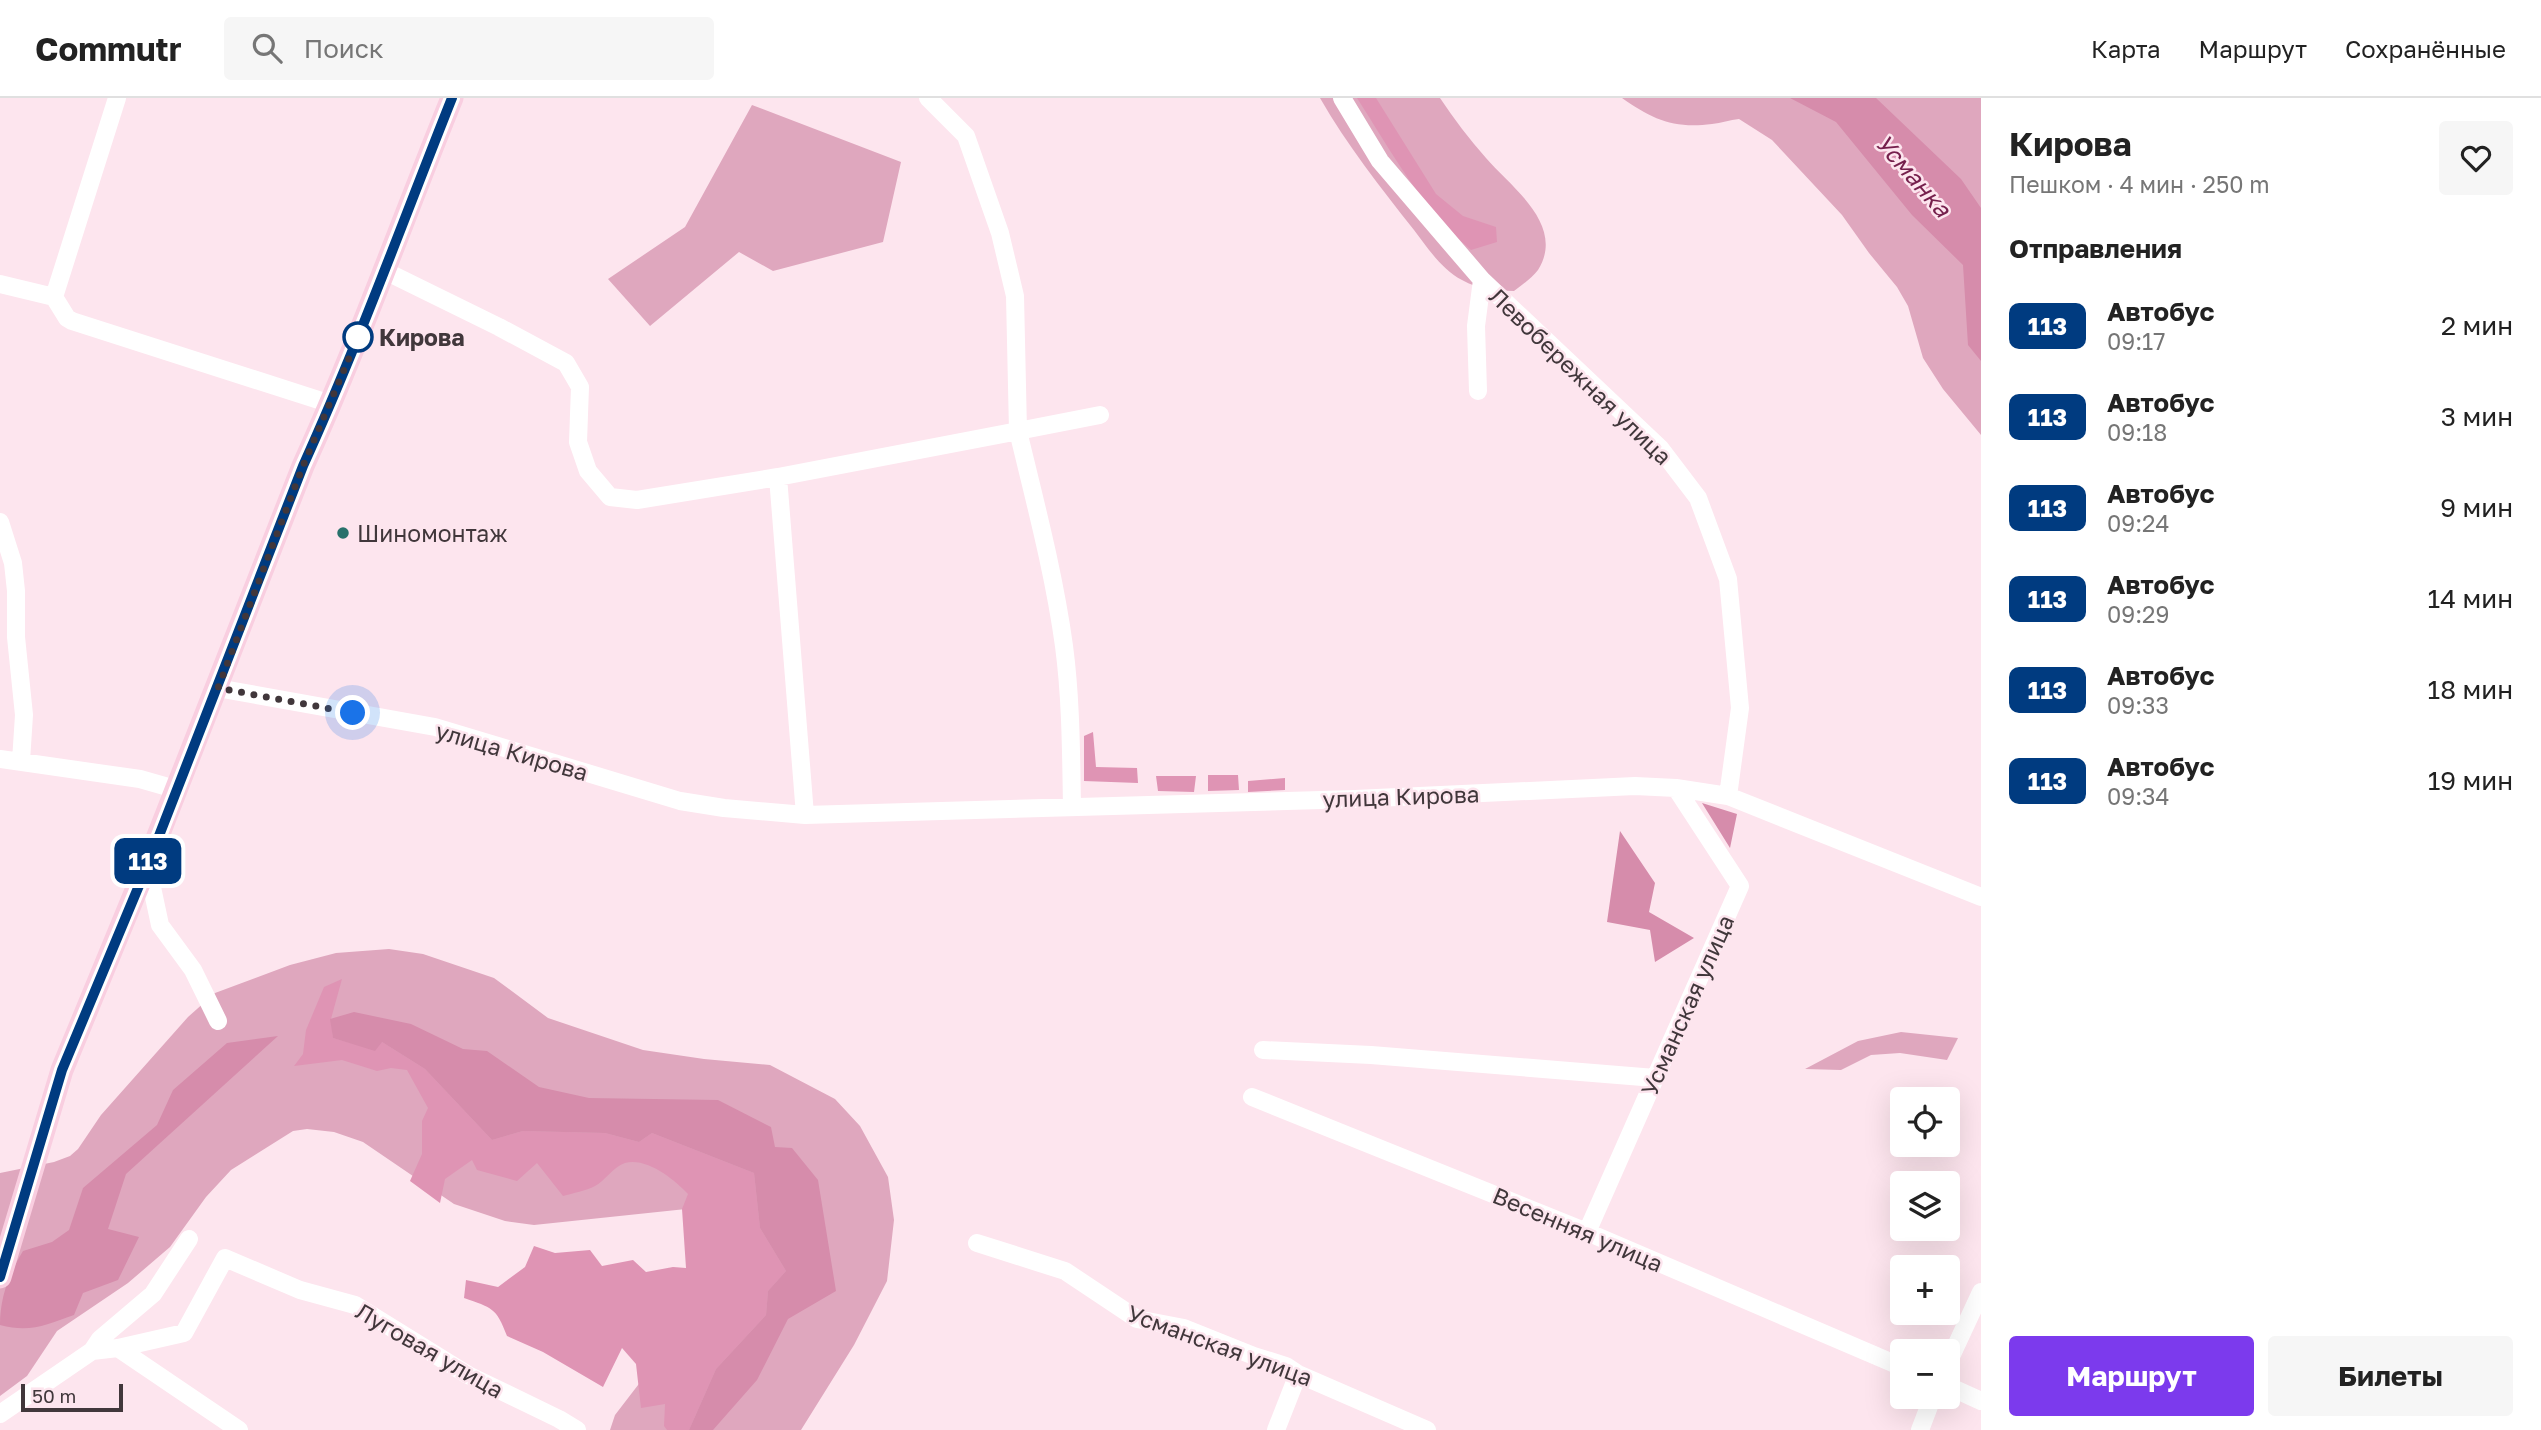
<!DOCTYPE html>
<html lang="ru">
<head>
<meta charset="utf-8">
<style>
  body { margin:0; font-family:"Golos Text",sans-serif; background:#f6f6f6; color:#222; height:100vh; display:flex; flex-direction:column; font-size:26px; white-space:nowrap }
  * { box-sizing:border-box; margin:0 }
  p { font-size:23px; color:#767676 }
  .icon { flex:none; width:38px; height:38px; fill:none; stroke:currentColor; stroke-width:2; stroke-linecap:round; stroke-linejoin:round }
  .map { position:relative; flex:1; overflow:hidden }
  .side { display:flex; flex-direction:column; background:#fff; width:560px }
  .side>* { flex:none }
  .badge { padding:0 14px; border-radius:10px; font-size:24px; line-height:46px }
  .controls { position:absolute; left:1890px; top:989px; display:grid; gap:14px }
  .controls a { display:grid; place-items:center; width:70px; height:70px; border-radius:7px; background:#fff; box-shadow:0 7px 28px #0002; font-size:35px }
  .scale { position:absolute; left:21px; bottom:18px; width:102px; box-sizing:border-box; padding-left:7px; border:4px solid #41373b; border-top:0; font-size:19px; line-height:24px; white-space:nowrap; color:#41373b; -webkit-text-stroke:5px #fde5ee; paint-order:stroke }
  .you { position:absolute; width:35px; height:35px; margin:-18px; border:5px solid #fff; border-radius:50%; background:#1a73e8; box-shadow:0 0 0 10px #1a73e833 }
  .map>.badge { position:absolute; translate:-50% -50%; box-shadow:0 0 0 4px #fff }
  h2 { padding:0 28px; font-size:26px; line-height:63px }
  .round { display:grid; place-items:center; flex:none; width:74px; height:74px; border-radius:7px; background:#f6f6f6 }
  .overview { display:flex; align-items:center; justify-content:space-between; height:119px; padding:0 28px }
  h1 { font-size:33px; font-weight:700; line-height:52px }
  .button { display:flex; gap:14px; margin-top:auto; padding:14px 28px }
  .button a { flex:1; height:80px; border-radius:7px; background:#7c3aed; color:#fff; font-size:28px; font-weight:700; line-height:80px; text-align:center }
  .button a+a { background:#f6f6f6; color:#222 }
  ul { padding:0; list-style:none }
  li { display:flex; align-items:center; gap:21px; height:91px; padding:0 28px }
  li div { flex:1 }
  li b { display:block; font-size:26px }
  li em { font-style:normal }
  li .badge { min-width:77px; font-weight:700; text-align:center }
  header { display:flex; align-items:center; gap:42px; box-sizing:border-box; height:98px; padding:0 35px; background:#fff; border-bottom:2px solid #e0e0e0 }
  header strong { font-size:33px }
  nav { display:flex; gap:38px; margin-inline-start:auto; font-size:24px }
  .search { width:490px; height:63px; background:#f6f6f6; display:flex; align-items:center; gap:18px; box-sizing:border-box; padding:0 24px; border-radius:7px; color:#767676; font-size:26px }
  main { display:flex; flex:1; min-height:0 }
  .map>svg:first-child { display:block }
</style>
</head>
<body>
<header>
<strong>Commutr</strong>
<div class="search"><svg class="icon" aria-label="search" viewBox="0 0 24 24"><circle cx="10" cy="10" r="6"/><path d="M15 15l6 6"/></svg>Поиск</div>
<nav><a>Карта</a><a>Маршрут</a><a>Сохранённые</a></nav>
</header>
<main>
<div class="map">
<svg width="1981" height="1332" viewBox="0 0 1981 1332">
  <rect width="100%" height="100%" fill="#fde5ee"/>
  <!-- green -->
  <path fill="#dfa7be" d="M1320,0H1440C1454,21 1469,41 1486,60C1511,89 1566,127 1538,172C1532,180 1522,187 1514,193C1495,192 1479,192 1462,182C1442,172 1427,149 1414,132C1380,89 1347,47 1320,0Z
    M1622,0H1981V337L1943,291L1923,260L1908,208L1897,189L1869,155L1842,117L1772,42L1739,21C1730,22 1721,25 1712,26C1673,31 1652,21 1622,0Z
    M752,7L901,64L883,144L773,173L739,154L650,228L608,181L685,129Z
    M389,851L423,856L494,880L548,920L643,952L704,961L770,967L835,1001L860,1028L888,1079L894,1122L887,1183L854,1247L801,1332H610L615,1317L721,1179L686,1111L534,1127L505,1123L454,1106L363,1044L334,1034L307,1031L293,1033L231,1072L206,1099L170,1149L128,1185L57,1233L27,1278L0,1298V1075L54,1064L70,1058L78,1051L101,1017L188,919L215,895L290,867L336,855Z
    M1901,934L1958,940L1947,962L1900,955L1871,957L1841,972L1805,971L1858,943Z"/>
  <!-- forest -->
  <path fill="#df94b4" d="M1357,0H1376L1436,96L1463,118L1496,129L1497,144L1471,152C1422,111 1391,53 1357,0Z
    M1093,634L1096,669L1137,670L1138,685L1084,683V638Z
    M1208,677H1238L1239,692L1208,693Z
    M1156,678H1196L1194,694L1158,693Z
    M1285,680V692L1248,694V683Z
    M342,881L331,921L333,940L354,946L382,944L425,971L492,1042L523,1033L605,1035L639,1044L652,1035L754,1075L760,1130L786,1173L768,1193L766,1217L716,1271L689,1332H667L664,1328L665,1306L641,1310L636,1266L622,1250L603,1289L543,1254L507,1238C496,1209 492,1210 464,1200L466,1182L498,1189L525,1169L534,1148L555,1155L590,1152L602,1168L633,1162L646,1174L673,1169L686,1170L682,1111L688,1096C675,1082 647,1059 625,1065C614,1068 605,1083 595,1088C586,1093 573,1095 563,1098L537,1065L517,1083L477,1072L472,1062L445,1081L440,1105L410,1083L422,1056V1023L428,1010L407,972L391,970L377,973L342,962L294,968L303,956L306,932L324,889Z"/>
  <!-- water -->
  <path fill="#d68cab" d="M1790,0H1876L1961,81L1981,110V263L1968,247L1963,167L1912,117L1836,24Z
    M1702,705L1737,716L1730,750Z
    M1620,733L1655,785L1649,814L1694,840L1655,864L1650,832L1607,824Z
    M354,914L411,926L463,951L487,953L539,989L589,1000L718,1002L771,1029L775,1049L792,1050L818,1082L836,1193L788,1221L757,1282L713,1332H689L716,1271L766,1217L768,1193L786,1173L760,1130L754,1075L652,1035L639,1044L605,1035L523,1033L492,1042L425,971L382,944L375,953L333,940L330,921Z
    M278,938L126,1076L108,1131L139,1139L118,1182L83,1195L74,1217C46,1227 30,1235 0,1227C0,1199 9,1176 23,1153L52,1144L69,1132L83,1090L157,1027L173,992L227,945Z"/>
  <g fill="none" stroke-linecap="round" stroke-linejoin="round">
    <!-- minor -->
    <path stroke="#fff" stroke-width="18" d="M1342,0L1380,63L1482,182L1660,350L1698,400L1728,481L1740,610L1728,698L1981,799
      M385,173L499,229L566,265L580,289L578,344L588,373L610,399L637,402L778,379L1018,333L1015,198L1000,135L966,38L928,0
      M0,186L54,199L67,220L72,223L331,306
      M54,199L117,0
      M1478,293L1476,228L1482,182
      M778,379L805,717
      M0,424L13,465L16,493V539L24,617L21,663
      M217,590L435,629L680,703L724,710L805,717L1355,701L1635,688L1676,690L1728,698
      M0,661L140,681L175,691
      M1072,708C1071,654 1071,601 1064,548C1054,475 1035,404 1018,333L1100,317
      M147,766L160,827L193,872L218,923
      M1263,952L1371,957L1655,980
      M1252,999L1587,1134L1902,1269
      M1587,1134L1740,788L1676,690
      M977,1145L1065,1173L1137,1221L1184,1230L1254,1258L1286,1268L1298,1276L1427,1332
      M118,1250L239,1332
      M92,1253L100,1241L153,1196L189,1141
      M1948,1265L1981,1194
      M1948,1288L1981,1303
      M0,1316L92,1253L118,1250L184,1235L225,1160L300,1192L355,1207L468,1277L559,1321L577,1332
      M1276,1332L1298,1276
      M1920,1332L1933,1298"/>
    <!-- major -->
    <path stroke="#f9cee0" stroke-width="23" d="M0,1179L62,972L147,766L303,368C358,247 402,123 452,0"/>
  </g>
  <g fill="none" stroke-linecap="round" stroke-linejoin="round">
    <defs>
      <path id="line" d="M0,1179L62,972L148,766L303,368C358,247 403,123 452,0"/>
    </defs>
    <!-- line casing -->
    <use href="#line" stroke="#fff" stroke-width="16"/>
    <!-- line -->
    <use href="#line" stroke="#003b80" stroke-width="10"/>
    <!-- walk -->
    <path stroke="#41373b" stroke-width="7" stroke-dasharray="0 12.6" d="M353,615L218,590L303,368L358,239"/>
  </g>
  <!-- markers -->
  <circle fill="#fff" stroke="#003b80" stroke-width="3.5" cx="358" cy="239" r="14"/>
  <circle fill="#28716b" stroke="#fde5ee" stroke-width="2.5" cx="343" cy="435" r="7"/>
  <g text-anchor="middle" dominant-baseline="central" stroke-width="5" stroke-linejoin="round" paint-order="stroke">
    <!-- stop labels -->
    <g font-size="23" font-weight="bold" fill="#41373b" stroke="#fde5ee" text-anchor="start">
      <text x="379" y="239">Кирова</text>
    </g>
    <!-- street labels -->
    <g font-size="23" fill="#41373b" stroke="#fde5ee">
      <text transform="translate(1581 278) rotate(44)">Левобережная улица</text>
      <text transform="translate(512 653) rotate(16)">улица Кирова</text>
      <text transform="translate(1401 698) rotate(-2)">улица Кирова</text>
      <text transform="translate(1687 907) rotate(-66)">Усманская улица</text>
      <text transform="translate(1578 1131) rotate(23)">Весенняя улица</text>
      <text transform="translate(1220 1247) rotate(20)">Усманская улица</text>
      <text transform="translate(430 1252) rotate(30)">Луговая улица</text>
    </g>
    <!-- poi labels -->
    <g font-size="23" fill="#41373b" stroke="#fde5ee" text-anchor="start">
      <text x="357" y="435">Шиномонтаж</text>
    </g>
    <!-- water labels -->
    <g font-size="24" font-style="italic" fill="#751f4c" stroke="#fde5ee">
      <text transform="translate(1914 77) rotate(49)">Усманка</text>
    </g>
  </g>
</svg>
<div class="controls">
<a><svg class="icon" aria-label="locate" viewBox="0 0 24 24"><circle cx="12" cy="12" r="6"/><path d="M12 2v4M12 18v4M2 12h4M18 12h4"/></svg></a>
<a><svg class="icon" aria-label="layers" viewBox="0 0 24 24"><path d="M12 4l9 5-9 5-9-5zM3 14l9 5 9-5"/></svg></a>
<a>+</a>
<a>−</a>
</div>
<div class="scale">50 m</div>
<div class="you" style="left:353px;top:615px"></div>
<b class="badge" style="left:148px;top:763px;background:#003b80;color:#fff">113</b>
</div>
<section class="side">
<div class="overview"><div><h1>Кирова</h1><p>Пешком · 4 мин · 250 m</p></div><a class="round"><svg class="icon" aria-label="heart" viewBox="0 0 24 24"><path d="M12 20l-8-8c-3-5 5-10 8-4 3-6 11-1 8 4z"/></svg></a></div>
<h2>Отправления</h2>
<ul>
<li><span class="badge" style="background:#003b80;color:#fff">113</span><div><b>Автобус</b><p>09:17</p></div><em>2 мин</em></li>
<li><span class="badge" style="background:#003b80;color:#fff">113</span><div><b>Автобус</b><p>09:18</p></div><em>3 мин</em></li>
<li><span class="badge" style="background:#003b80;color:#fff">113</span><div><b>Автобус</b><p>09:24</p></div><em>9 мин</em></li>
<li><span class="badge" style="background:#003b80;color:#fff">113</span><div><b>Автобус</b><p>09:29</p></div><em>14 мин</em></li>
<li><span class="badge" style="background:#003b80;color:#fff">113</span><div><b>Автобус</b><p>09:33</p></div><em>18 мин</em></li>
<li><span class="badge" style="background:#003b80;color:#fff">113</span><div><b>Автобус</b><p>09:34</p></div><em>19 мин</em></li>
</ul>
<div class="button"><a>Маршрут</a><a>Билеты</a></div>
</section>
</main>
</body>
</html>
